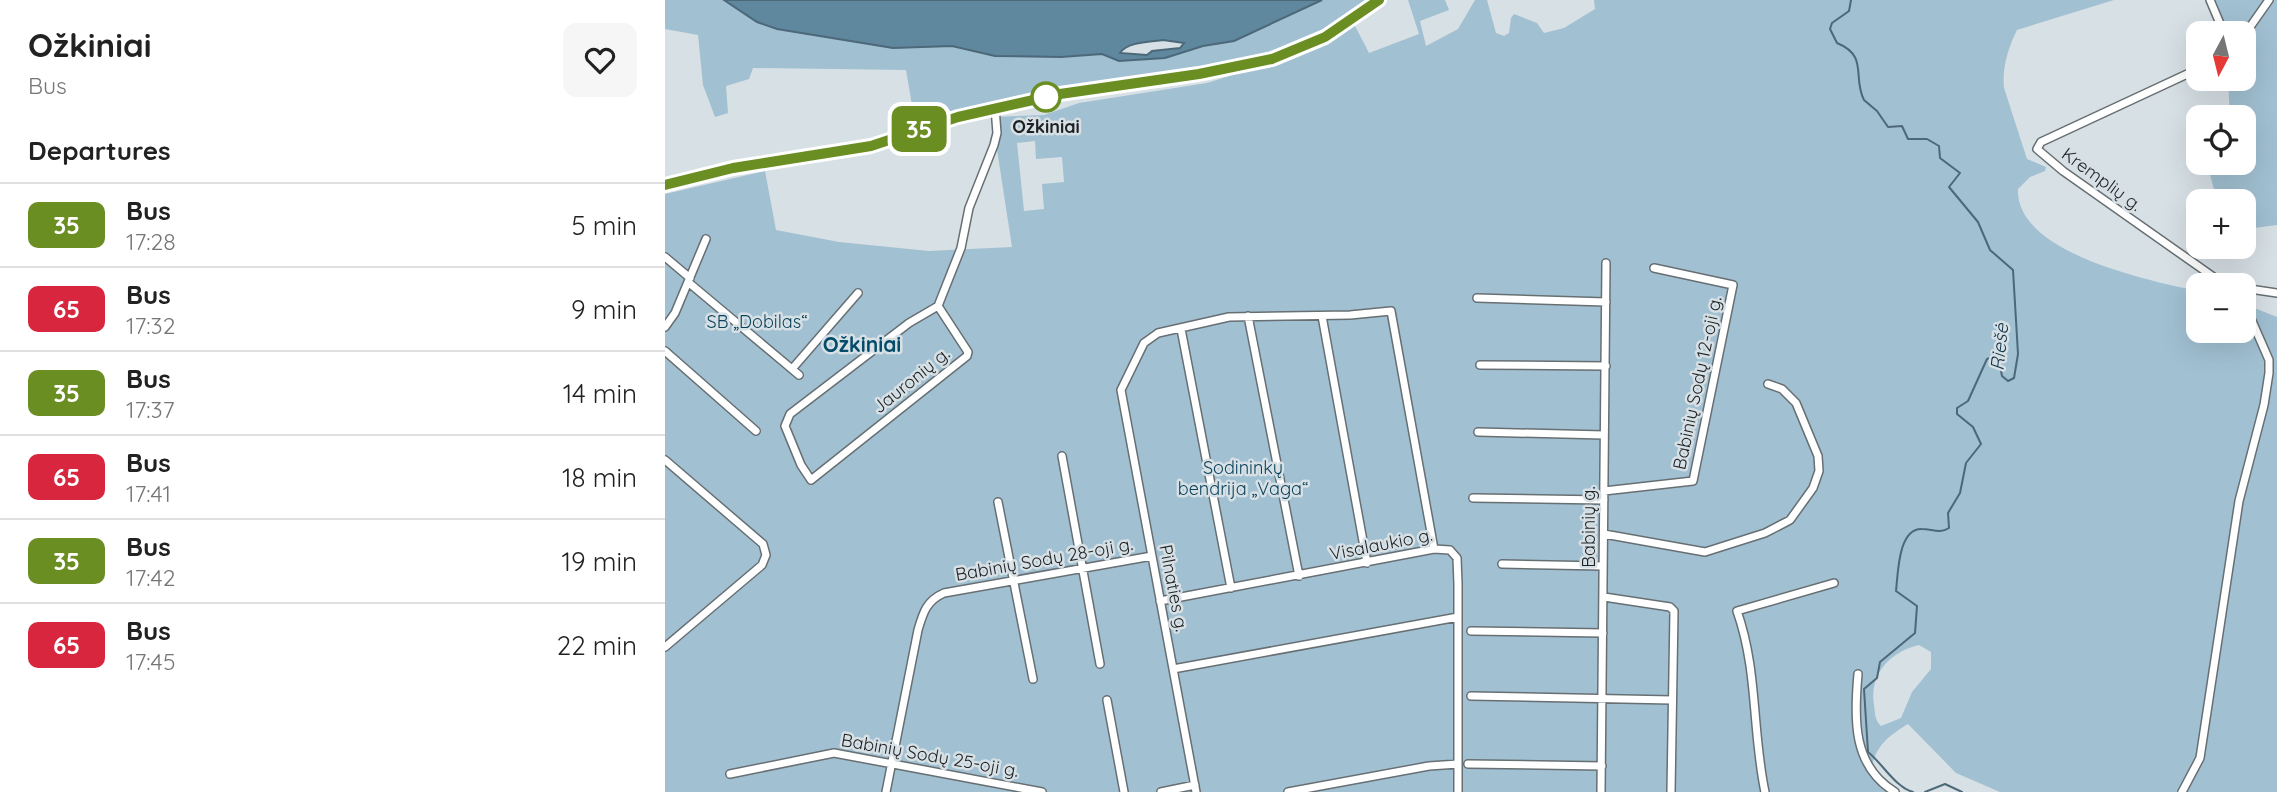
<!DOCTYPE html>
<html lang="en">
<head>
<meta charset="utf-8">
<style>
  body { margin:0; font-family:Quicksand,sans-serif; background:#f6f6f6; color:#222; height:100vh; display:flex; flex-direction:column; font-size:26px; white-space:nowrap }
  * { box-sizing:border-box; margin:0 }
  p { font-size:23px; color:#767676 }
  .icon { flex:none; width:38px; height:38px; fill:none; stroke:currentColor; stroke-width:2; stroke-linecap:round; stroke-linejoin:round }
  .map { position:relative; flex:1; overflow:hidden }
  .panel { display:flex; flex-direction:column; background:#fff; width:665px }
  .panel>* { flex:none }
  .badge { padding:0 14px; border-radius:10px; font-size:24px; line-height:46px }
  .needle { width:46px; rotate:187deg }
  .tools { position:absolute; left:1521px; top:21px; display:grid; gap:14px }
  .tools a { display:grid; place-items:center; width:70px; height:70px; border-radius:14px; background:#fff; box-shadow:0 7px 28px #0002; font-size:35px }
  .map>.badge { position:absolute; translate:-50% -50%; box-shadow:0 0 0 4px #fff }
  h2 { padding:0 28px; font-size:26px; line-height:63px }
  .round { display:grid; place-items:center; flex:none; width:74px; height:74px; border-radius:14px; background:#f6f6f6 }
  .head { display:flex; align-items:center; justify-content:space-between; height:119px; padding:0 28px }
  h1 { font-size:33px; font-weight:800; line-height:52px }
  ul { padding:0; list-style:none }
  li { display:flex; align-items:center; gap:21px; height:84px; padding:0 28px; border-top:2px solid #e0e0e0 }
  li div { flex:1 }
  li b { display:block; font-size:26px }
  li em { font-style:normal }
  li .badge { min-width:77px; font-weight:700; text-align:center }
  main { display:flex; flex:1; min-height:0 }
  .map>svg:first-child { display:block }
</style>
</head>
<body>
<main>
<section class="panel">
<div class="head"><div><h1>Ožkiniai</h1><p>Bus</p></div><a class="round"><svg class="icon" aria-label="heart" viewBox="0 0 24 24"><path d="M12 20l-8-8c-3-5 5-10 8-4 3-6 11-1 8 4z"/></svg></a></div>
<h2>Departures</h2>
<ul>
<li><span class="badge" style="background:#6b8e23;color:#fff">35</span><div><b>Bus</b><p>17:28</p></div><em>5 min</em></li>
<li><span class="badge" style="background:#d7263d;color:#fff">65</span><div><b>Bus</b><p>17:32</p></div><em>9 min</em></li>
<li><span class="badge" style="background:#6b8e23;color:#fff">35</span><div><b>Bus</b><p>17:37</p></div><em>14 min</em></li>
<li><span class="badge" style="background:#d7263d;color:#fff">65</span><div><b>Bus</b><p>17:41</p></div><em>18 min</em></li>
<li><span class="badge" style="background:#6b8e23;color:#fff">35</span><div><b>Bus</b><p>17:42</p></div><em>19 min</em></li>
<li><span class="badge" style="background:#d7263d;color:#fff">65</span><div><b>Bus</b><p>17:45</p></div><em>22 min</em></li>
</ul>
</section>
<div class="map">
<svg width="1612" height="792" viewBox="0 0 1612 792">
  <rect width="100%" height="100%" fill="#d7e0e5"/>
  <!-- green -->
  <path fill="#a1c0d2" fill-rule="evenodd" d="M0,0H59L92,22L112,29L228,48L287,46L330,56L396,57L437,54L454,61L569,41L657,0H707C636,66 534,68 443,83C376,93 310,105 246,128L247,105L241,70L88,68L84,79L61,86L63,113L50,117L38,85L33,35L0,29Z
    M743,0H780L784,10L755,21L761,46L793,29L810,0H822L831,33L839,36L844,33L846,18L849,14L872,23L879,33L899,28L930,9L929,0H1449L1352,30C1343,48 1337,68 1339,88L1362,159L1381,167L1380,171L1365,177L1353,189C1350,253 1485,281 1533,291V331H1578L1579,304L1612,317V792H1335L1291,773L1243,724C1221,737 1205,751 1207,778L1223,792H0V194L100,171L111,230L174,242L264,251L347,247L327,117L379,115L414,103L542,83L637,53L689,24L704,53L754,34ZM370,141L371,159L397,157L399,182L377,184L379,209L359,211L352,143ZM1254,645L1266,652V669L1247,692L1236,718L1216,726C1210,720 1210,714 1209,705C1204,675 1224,652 1254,645Z
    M1548,0H1601L1578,33H1562Z
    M1609,0H1612V225L1581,229L1578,201H1552L1542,163H1578V117H1565L1563,79H1578L1579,43Z"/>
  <!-- water -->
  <path fill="#5f879e" stroke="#4c6879" stroke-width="2" fill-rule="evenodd" d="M59,0H657L569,41L538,46L500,58L454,61L437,54L396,57L330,56L287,46L228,48L112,29L92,22ZM498,40L519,43L515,48L487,51L482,55L455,53C462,42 484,42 498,40Z"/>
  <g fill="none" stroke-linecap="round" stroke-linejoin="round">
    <!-- stream -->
    <path stroke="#4c6879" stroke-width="2" d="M1186,0L1184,11L1167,23L1165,29L1172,43C1204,56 1187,77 1199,100L1212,111L1223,127L1237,126L1243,139H1262L1274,146L1275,158L1295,173L1284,187L1313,222L1325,250L1348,270L1353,354L1349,378L1343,381L1337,376L1334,359L1328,357L1322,359L1303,401L1292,408V414L1308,427L1316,444L1301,463L1295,493L1283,513L1284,528C1275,534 1267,529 1257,529C1233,528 1233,574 1231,591L1252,606L1250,633L1215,662L1212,678L1199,689L1203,752C1218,764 1230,787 1248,792
      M1260,792L1280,784L1297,792"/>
    <defs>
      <path id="minor" d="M1545,0L1559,33
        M1578,37L1604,0
        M1533,69L1376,142L1372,149L1398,171L1550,278L1568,285
        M0,185L68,168L206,146L293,117L395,94L533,74L607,59L660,37L714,0
        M0,257L25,278
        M23,282L134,375
        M1578,288L1612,293
        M812,298L941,302
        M273,306L244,323L125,414L120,426L136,465L146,480L302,356L303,352L273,306L296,248L304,208L329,145L332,133L330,108
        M583,316L634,576
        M657,316L702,563
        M0,327L10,313L41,239
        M516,329L566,588
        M0,351L91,431
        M815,365L941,366
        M127,369L193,293
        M813,432L939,435
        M397,456L435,664
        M0,460L98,544L101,555L97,565L0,647
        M939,491L1028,481L1068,285L989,268
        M808,498L939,500
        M333,502L368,679
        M939,534L1040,552L1100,533L1125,520L1148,488L1154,471L1153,456L1131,403L1117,389L1103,384
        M837,564L938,566
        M939,597L1005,607L1009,611L1006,792
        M495,601L769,549L785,550L792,558L793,584V792
        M806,631L938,633
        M508,669L793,617
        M1193,674C1189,718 1187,766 1230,792
        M806,696L1007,700
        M442,700L459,792
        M803,764L937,766
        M65,774L169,753L377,792
        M221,792L253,630C258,613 261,601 279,593L487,556
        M496,792L530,785
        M531,792L456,390L479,343L493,333L564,317L685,315L726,311L769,549
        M623,792L764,766L793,764
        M936,792L941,263
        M1100,792C1087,731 1093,670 1072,611L1169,583
        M1517,792L1535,758L1574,501L1599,405L1604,373V360L1580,305V289"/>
    </defs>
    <!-- minor casing -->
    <use href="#minor" stroke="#676f73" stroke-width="10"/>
    <!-- minor -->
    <use href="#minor" stroke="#fff" stroke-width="7"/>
  </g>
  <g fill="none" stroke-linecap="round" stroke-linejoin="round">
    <defs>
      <path id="line" d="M0,185L68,168L206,146L293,117L395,94L534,74L607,59L660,37L714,0"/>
    </defs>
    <!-- line casing -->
    <use href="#line" stroke="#fff" stroke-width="16"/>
    <!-- line -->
    <use href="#line" stroke="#6b8e23" stroke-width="10"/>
  </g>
  <!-- markers -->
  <circle fill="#fff" stroke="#6b8e23" stroke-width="3.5" cx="381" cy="97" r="14"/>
  <g text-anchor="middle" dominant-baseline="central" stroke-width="5" stroke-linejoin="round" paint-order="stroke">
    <!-- stop labels -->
    <g font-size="18" font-weight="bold" fill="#1e2123" stroke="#d7e0e5">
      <text x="381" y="126">Ožkiniai</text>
    </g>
    <!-- street labels -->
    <g font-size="18" fill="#1e2123" stroke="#d7e0e5">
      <text transform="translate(1437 179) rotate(36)">Kremplių g.</text>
      <text transform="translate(246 380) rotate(-39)">Jauronių g.</text>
      <text transform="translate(1032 383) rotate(-78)">Babinių Sodų 12-oji g.</text>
      <text transform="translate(923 527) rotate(-90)">Babinių g.</text>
      <text transform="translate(716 544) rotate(-11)">Visalaukio g.</text>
      <text transform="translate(379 559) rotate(-10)">Babinių Sodų 28-oji g.</text>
      <text transform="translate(509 588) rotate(79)">Pilnaties g.</text>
      <text transform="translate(265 755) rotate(10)">Babinių Sodų 25-oji g.</text>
    </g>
    <!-- park labels -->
    <g font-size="18" fill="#0a425b" stroke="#d7e0e5">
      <text x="92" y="321">SB „Dobilas“</text>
      <text x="578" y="467">Sodininkų<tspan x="578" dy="21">bendrija „Vaga“</tspan></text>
    </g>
    <!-- water labels -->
    <g font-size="19" font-style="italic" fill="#103446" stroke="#d7e0e5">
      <text transform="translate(1334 347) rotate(-84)">Riešė</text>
    </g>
    <!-- quarter labels -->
    <g font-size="21" font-weight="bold" fill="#044c6a" stroke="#d7e0e5">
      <text x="197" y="344">Ožkiniai</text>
    </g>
  </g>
</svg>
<div class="tools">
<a><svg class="needle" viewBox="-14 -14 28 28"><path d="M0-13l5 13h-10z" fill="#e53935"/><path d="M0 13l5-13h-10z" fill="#767676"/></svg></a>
<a><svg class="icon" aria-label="locate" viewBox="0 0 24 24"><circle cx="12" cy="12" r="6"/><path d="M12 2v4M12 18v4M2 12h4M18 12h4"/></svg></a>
<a>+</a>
<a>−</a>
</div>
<b class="badge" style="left:254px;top:129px;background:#6b8e23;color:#fff">35</b>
</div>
</main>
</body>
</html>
